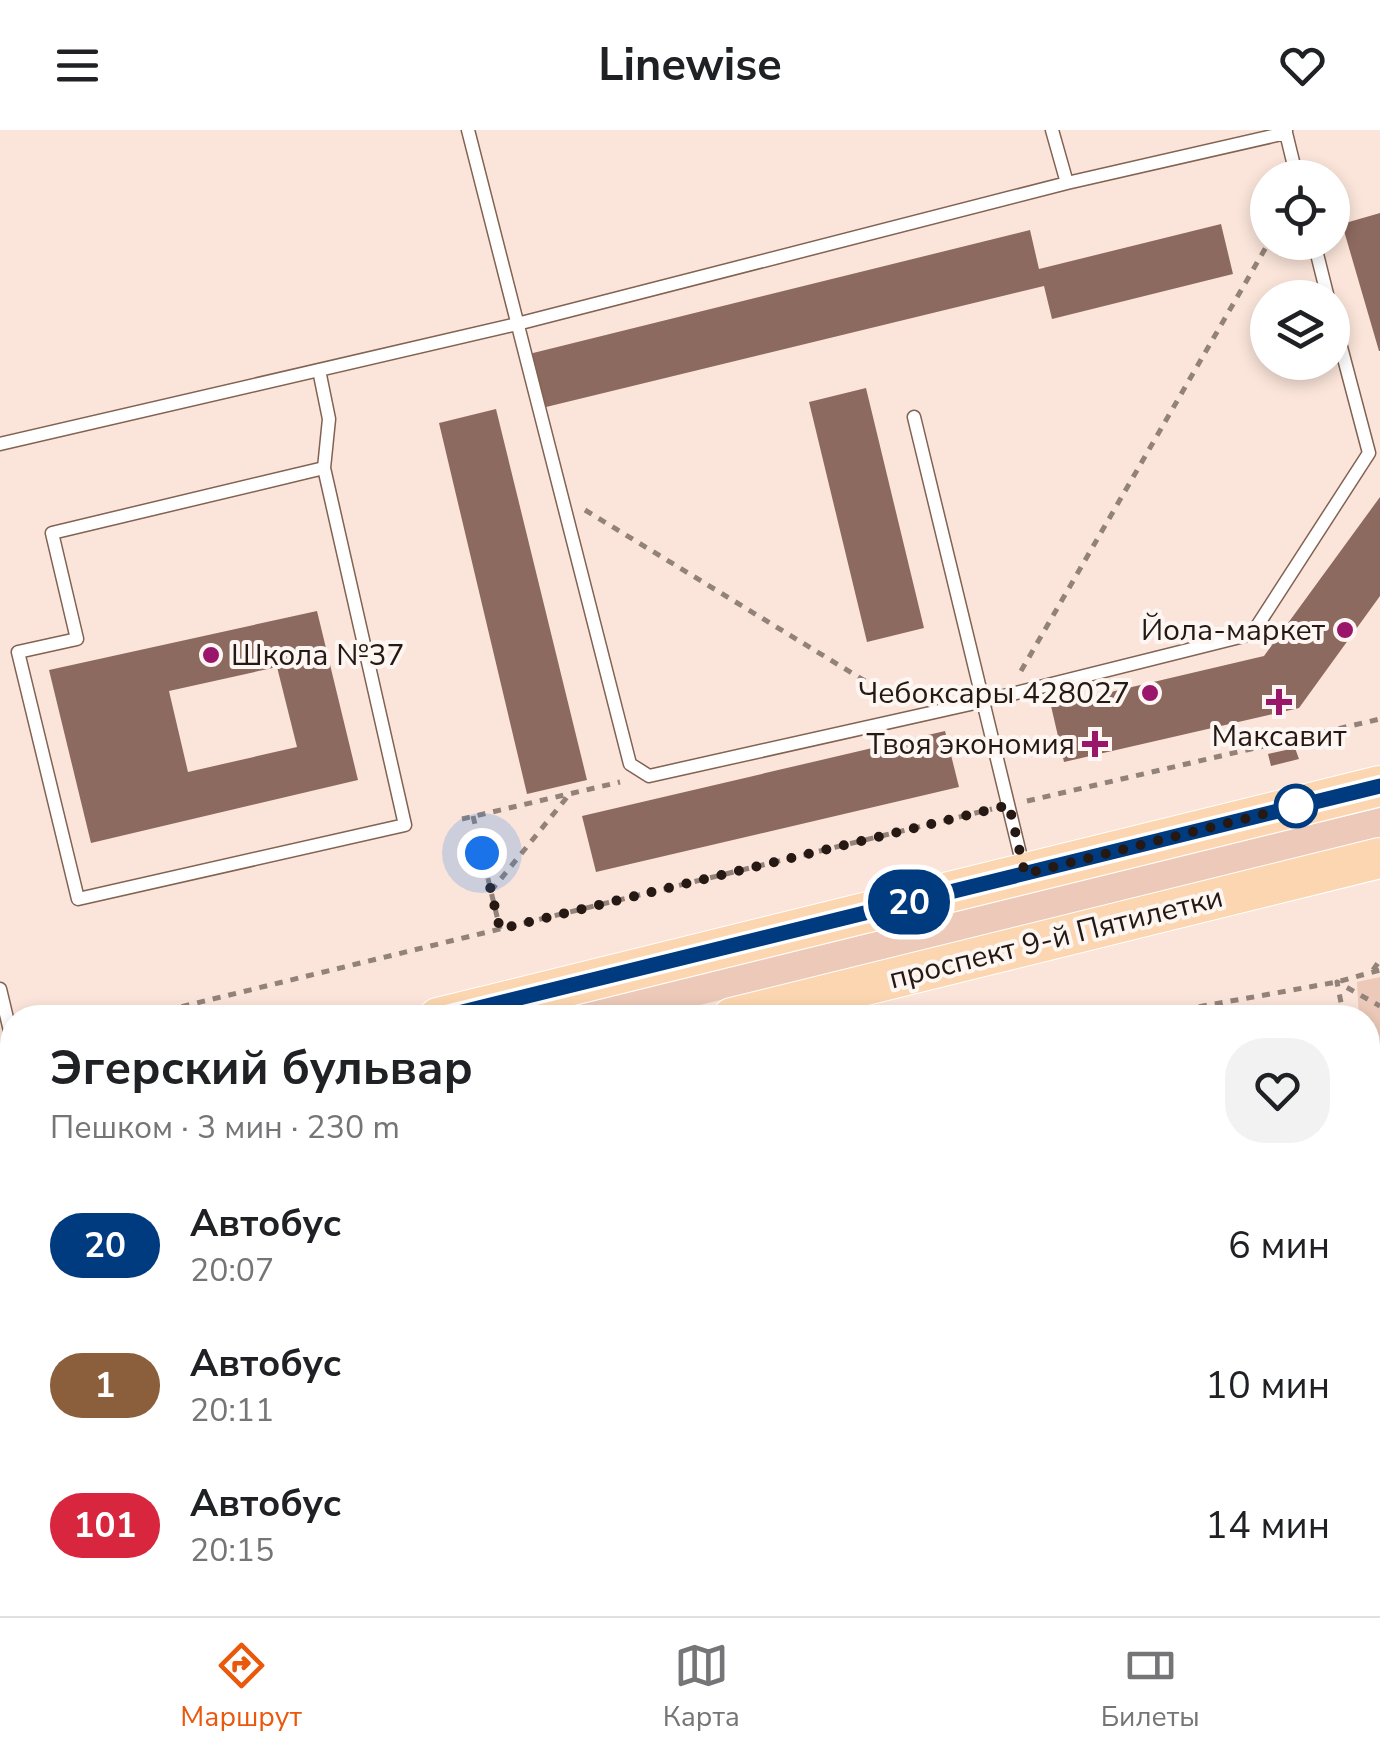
<!DOCTYPE html>
<html lang="ru">
<head>
<meta charset="utf-8">
<style>
  body { margin:0; font-family:"Nunito Sans",sans-serif; background:#f2f2f2; color:#202124; height:100vh; display:flex; flex-direction:column; font-size:38px; white-space:nowrap }
  * { box-sizing:border-box; margin:0 }
  p { font-size:32px; color:#757577 }
  .icon { flex:none; width:55px; height:55px; fill:none; stroke:currentColor; stroke-width:2; stroke-linecap:round; stroke-linejoin:round }
  .map { position:relative; flex:1; overflow:hidden }
  .details { position:absolute; left:0px; top:875px; width:1380px; height:612px; display:flex; flex-direction:column; background:#fff; border-radius:40px 40px 0 0; box-shadow:0 5px 15px #0003 }
  .details>* { flex:none }
  .badge { padding:0 20px; border-radius:32px; font-size:35px; line-height:65px }
  .tools { position:absolute; left:1250px; top:30px; display:grid; gap:20px }
  .tools a { display:grid; place-items:center; width:100px; height:100px; border-radius:50%; background:#fff; box-shadow:0 5px 15px #0003; font-size:50px }
  .you { position:absolute; width:50px; height:50px; margin:-25px; border:8px solid #fff; border-radius:50%; background:#1a73e8; box-shadow:0 0 0 15px #1a73e833 }
  .map>.badge { position:absolute; translate:-50% -50%; box-shadow:0 0 0 5px #fff }
  .round { display:grid; place-items:center; flex:none; width:105px; height:105px; border-radius:40px; background:#f2f2f2 }
  .overview { display:flex; align-items:center; justify-content:space-between; height:170px; padding:0 50px }
  h1 { font-size:48px; font-weight:700; line-height:75px }
  ul { padding:0; list-style:none }
  li { display:flex; align-items:center; gap:30px; height:140px; padding:0 50px }
  li div { flex:1 }
  li b { display:block; font-size:38px }
  li em { font-style:normal }
  li .badge { min-width:110px; font-weight:700; text-align:center }
  header { display:flex; justify-content:space-between; align-items:center; height:130px; padding:0 50px; background:#fff; font-size:45px; font-weight:700 }
  .tabs { display:flex; justify-content:space-around; align-items:center; height:140px; border-top:2px solid #e0e0e0; background:#fff; font-size:28px; color:#757577 }
  .tabs a { display:grid; justify-items:center; gap:5px }
  .tabs .on { color:#ea580c }
  .map>svg:first-child { display:block }
</style>
</head>
<body>
<header><svg class="icon" aria-label="menu" viewBox="0 0 24 24"><path d="M4 6h16M4 12h16M4 18h16"/></svg>Linewise<svg class="icon" aria-label="heart" viewBox="0 0 24 24"><path d="M12 20l-8-8c-3-5 5-10 8-4 3-6 11-1 8 4z"/></svg></header>
<div class="map">
<svg width="1380" height="1486" viewBox="0 0 1380 1486">
  <rect width="100%" height="100%" fill="#fbe5da"/>
  <!-- green -->
  <path fill="#ecc9b8" d="M1380,678V708L651,887L526,888Z
    M1380,847V990L1368,955V888L1359,887L1357,852Z
    M12,1014V1044L0,1047V1017Z"/>
  <!-- building -->
  <path fill="#8d6a5f" fill-rule="evenodd" d="M1380,83V221H1379L1342,94Z
    M1221,94L1233,144L1052,189L1044,156L542,278L529,224L1030,100L1039,139Z
    M866,258L924,498L867,512L809,272Z
    M496,279L587,650L527,664L439,293Z
    M1380,367V466L1299,578L1064,632L1051,576L1264,526Z
    M317,481L358,650L91,713L49,540ZM277,537L297,617L188,642L169,561Z
    M945,601L959,657L596,742L582,686Z
    M1295,618L1299,629L1271,636L1268,624Z
    M12,1168V1287L0,1291V1171Z
    M1380,1240V1288L1368,1291V1243Z
    M408,1475H454V1476L411,1486Z
    M468,1475H666V1476L628,1486H471Z
    M844,1475H903L906,1486H846Z
    M1107,1475H1164L1166,1486H1110Z"/>
  <g fill="none" stroke-linecap="round" stroke-linejoin="round">
    <defs>
      <path id="service" d="M468,0L630,634L649,646L984,571L1252,504L1369,323L1332,183
        M1052,0L1067,53L1286,3V0
        M1286,3L1297,48
        M1314,112L1328,168
        M319,240L329,289L324,338L405,695L78,769L18,522L77,509L52,403L324,338
        M914,287L1023,736
        M0,314L517,194L1067,53
        M0,859L12,909
        M1368,1006L1380,1065
        M0,1118L12,1115
        M1368,1151L1380,1148
        M1368,1215L1380,1212
        M0,1354L12,1350
        M0,1466L12,1463
        M302,1475L305,1486
        M958,1475L961,1486
        M248,1486L287,1475"/>
      <path id="primary" d="M438,888L1380,656
        M732,888L1380,728
        M0,995L12,992
        M0,1067L12,1064"/>
    </defs>
    <!-- service casing -->
    <use href="#service" stroke="#826252" stroke-width="15"/>
    <!-- primary casing -->
    <use href="#primary" stroke="#fff" stroke-width="42"/>
    <!-- path -->
    <path stroke="#938279" stroke-width="5" stroke-dasharray="8 8" stroke-linecap="butt" d="M585,380L896,570
      M1021,541L1269,112
      M1027,671L1380,589
      M473,686L500,799
      M462,689L620,652
      M491,761L568,666
      M1373,840L1380,830
      M135,888L992,679
      M1136,888L1337,852L1380,840
      M1344,888L1337,852L1380,876
      M0,1157L12,1154
      M1368,1376L1380,1373
      M357,1475L360,1486
      M1034,1475L1037,1486"/>
    <!-- service -->
    <use href="#service" stroke="#fff" stroke-width="12"/>
    <!-- primary -->
    <use href="#primary" stroke="#fbd6b0" stroke-width="40"/>
  </g>
  <g fill="none" stroke-linecap="round" stroke-linejoin="round">
    <defs>
      <path id="line" d="M438,888L1380,656"/>
    </defs>
    <!-- line casing -->
    <use href="#line" stroke="#fff" stroke-width="22"/>
    <!-- line -->
    <use href="#line" stroke="#003b80" stroke-width="15"/>
    <!-- walk -->
    <path stroke="#261913" stroke-width="10" stroke-dasharray="0 18" d="M482,723L500,799L1009,675L1025,744L1296,676"/>
  </g>
  <!-- markers -->
  <g fill="#9a166b" stroke="#fdf6f2" stroke-width="4">
    <circle cx="1345" cy="500" r="10"/>
    <circle cx="211" cy="525" r="10"/>
    <circle cx="1150" cy="563" r="10"/>
    <path d="M1274 557h10v10h10v10h-10v10h-10v-10h-10v-10h10z"/>
    <path d="M1090 599h10v10h10v10h-10v10h-10v-10h-10v-10h10z"/>
  </g>
  <circle fill="#fff" stroke="#003b80" stroke-width="5" cx="1296" cy="676" r="20"/>
  <g text-anchor="middle" dominant-baseline="central" stroke-width="8" stroke-linejoin="round" paint-order="stroke">
    <!-- poi labels -->
    <g font-size="30" fill="#261913" stroke="#fdf6f2" text-anchor="end">
      <text x="1325" y="500">Йола-маркет</text>
      <text x="231" y="525" text-anchor="start">Школа №37</text>
      <text x="1130" y="563">Чебоксары 428027</text>
      <text x="1279" y="606" text-anchor="middle">Максавит</text>
      <text x="1075" y="614">Твоя экономия</text>
    </g>
    <!-- street labels -->
    <g font-size="30" fill="#261913" stroke="#fdf6f2">
      <text transform="translate(1056 808) rotate(-14)">проспект 9-й Пятилетки</text>
    </g>
  </g>
</svg>
<div class="tools">
<a><svg class="icon" aria-label="locate" viewBox="0 0 24 24"><circle cx="12" cy="12" r="6"/><path d="M12 2v4M12 18v4M2 12h4M18 12h4"/></svg></a>
<a><svg class="icon" aria-label="layers" viewBox="0 0 24 24"><path d="M12 4l9 5-9 5-9-5zM3 14l9 5 9-5"/></svg></a>
</div>
<div class="you" style="left:482px;top:723px"></div>
<b class="badge" style="left:909px;top:772px;background:#003b80;color:#fff">20</b>
<section class="details">
<div class="overview"><div><h1>Эгерский бульвар</h1><p>Пешком · 3 мин · 230 m</p></div><a class="round"><svg class="icon" aria-label="heart" viewBox="0 0 24 24"><path d="M12 20l-8-8c-3-5 5-10 8-4 3-6 11-1 8 4z"/></svg></a></div>
<ul>
<li><span class="badge" style="background:#003b80;color:#fff">20</span><div><b>Автобус</b><p>20:07</p></div><em>6 мин</em></li>
<li><span class="badge" style="background:#8b5e3c;color:#fff">1</span><div><b>Автобус</b><p>20:11</p></div><em>10 мин</em></li>
<li><span class="badge" style="background:#d7263d;color:#fff">101</span><div><b>Автобус</b><p>20:15</p></div><em>14 мин</em></li>
</ul>
</section>
</div>
<nav class="tabs">
<a class="on"><svg class="icon" aria-label="directions" viewBox="0 0 24 24"><path d="M12 3l9 9-9 9-9-9zM9 14v-3h6M13 9l2 2-2 2"/></svg>Маршрут</a>
<a><svg class="icon" aria-label="map" viewBox="0 0 24 24"><path d="M3 6l6-2 6 2 6-2v14l-6 2-6-2-6 2zM9 4v14M15 6v14"/></svg>Карта</a>
<a><svg class="icon" aria-label="tickets" viewBox="0 0 24 24"><path d="M3 7h18v10H3zM15 7v10"/></svg>Билеты</a>
</nav>
</body>
</html>
